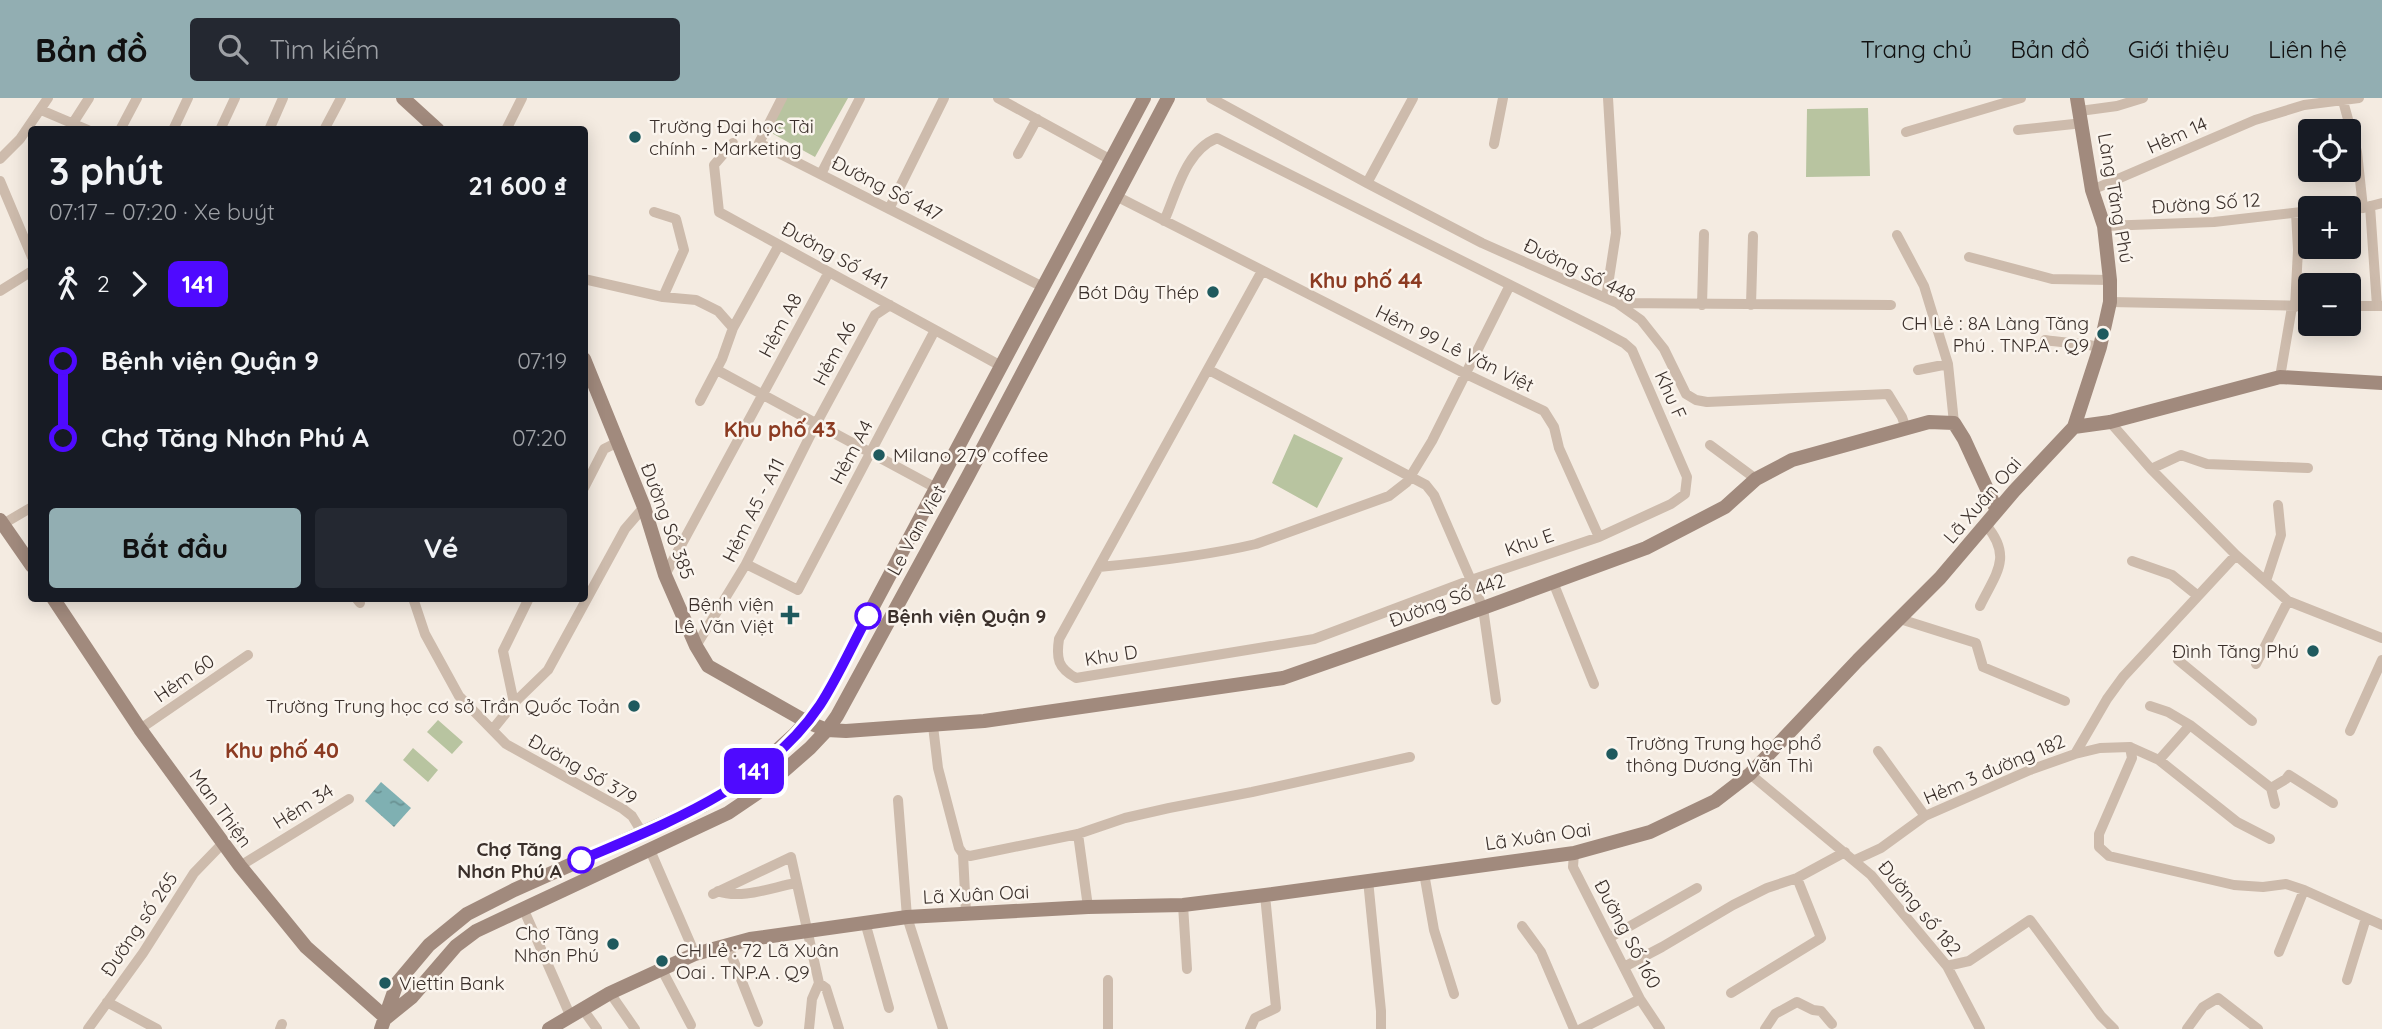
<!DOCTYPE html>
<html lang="vi">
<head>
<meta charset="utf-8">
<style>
  body { margin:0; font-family:Quicksand,sans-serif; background:#242831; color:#f1f3f6; height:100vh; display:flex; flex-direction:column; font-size:26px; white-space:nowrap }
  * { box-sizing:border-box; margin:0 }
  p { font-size:23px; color:#9ea1a6 }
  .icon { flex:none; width:38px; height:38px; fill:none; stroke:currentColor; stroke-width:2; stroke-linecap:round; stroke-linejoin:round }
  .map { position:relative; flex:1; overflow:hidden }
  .panel { position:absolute; left:28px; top:28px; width:560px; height:476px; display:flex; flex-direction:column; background:#171b24; border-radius:7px; box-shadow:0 4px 18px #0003 }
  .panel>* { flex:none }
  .badge { padding:0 14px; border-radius:10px; font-size:24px; line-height:46px }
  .tools { position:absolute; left:2298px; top:21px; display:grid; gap:14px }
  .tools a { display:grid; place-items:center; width:63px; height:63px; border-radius:7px; background:#171b24; box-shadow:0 4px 18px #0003; font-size:35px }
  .map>.badge { position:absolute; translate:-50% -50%; box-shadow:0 0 0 4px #fff }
  .legs { display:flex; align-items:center; gap:10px; height:77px; padding:0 21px; font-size:23px }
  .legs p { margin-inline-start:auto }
  .summary { display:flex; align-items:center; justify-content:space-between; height:119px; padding:0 21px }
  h1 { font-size:38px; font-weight:800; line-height:52px }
  .action { display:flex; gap:14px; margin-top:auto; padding:14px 21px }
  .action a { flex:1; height:80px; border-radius:7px; background:#92aeb2; color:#111; font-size:28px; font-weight:800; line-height:80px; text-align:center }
  .action a+a { background:#242831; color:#f1f3f6 }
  ul { padding:0 21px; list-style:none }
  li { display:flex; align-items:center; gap:24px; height:77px; font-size:26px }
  li i { display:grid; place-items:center; width:10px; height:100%; margin:0 9px; background:currentColor }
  li i::after { content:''; width:18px; height:18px; margin:-9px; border:5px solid; border-radius:50%; background:#171b24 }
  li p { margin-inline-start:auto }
  li:first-child i { background:linear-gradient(#0000 50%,currentColor 0) }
  li:last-child i { background:linear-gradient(currentColor 50%,#0000 0) }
  header { display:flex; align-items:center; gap:42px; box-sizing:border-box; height:98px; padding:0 35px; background:#92aeb2; color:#111 }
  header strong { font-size:33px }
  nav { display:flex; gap:38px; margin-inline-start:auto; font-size:24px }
  .search { width:490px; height:63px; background:#242831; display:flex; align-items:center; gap:18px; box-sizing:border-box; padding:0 24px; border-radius:7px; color:#9ea1a6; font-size:26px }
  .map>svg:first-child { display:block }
</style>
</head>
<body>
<header>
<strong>Bản đồ</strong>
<div class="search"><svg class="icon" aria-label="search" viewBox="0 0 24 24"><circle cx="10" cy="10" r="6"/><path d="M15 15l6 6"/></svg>Tìm kiếm</div>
<nav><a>Trang chủ</a><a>Bản đồ</a><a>Giới thiệu</a><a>Liên hệ</a></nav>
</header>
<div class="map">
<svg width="2382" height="931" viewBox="0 0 2382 931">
  <defs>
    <pattern id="water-ripples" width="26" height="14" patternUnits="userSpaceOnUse" patternTransform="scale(1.75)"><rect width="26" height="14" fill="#7fb0b2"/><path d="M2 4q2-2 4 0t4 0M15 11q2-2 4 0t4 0" fill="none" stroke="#699091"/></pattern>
  </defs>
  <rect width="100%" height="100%" fill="#f4ebe1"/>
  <!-- pitch -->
  <path fill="#b8c4a0" d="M784,0H848L815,59L766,32Z
    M1868,10L1870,78L1806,79L1807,11Z
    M1294,336L1343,360L1317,410L1272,385Z
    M438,622L463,644L452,656L427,634Z
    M413,650L438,672L428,684L403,662Z"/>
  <!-- water -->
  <path fill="url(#water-ripples)" d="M381,684L411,710L394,729L365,703Z"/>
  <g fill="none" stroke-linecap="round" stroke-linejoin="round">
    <!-- street -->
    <path stroke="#cdbbac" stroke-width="10" d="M782,0L759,45L1043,189
      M998,0L1111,62
      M1211,0L1367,85L1482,145L1617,205L1641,222L1664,251L1686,296L1696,302L1707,304L1888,296L1902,319L1906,331
      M2343,3L2357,54L2363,110
      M41,12L88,32
      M2080,13L2117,8L2143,0
      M73,25L89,0
      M120,32L137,0
      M173,32L188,0
      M220,32L235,0
      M269,32L283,0
      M324,32L341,0
      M506,32L522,0
      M2018,32L2083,25
      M1906,34L2021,0
      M733,45L714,67L719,114L1001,268
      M1494,46L1503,0
      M1018,56L1037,21
      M0,61L20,41L48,0
      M821,76L860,0
      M0,83L32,159
      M1367,85L1413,0
      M2092,92L2255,22L2304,7L2359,0
      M1116,98L1466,276L1544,313L1554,329L1559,350L1599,439
      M2370,108L2377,208
      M889,111L944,0
      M2348,111L2363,110L2382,105
      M654,114L676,121L684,152L663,199
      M1164,123C1177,94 1185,53 1217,40L1600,232L1624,245L1632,252L1687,379L1685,396L1671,406L1599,439L1471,482L1314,541L1076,580C1058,570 1056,561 1059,541L1262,173
      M2104,128L2214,124L2310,113
      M1897,137L1924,188L1948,266
      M1969,159L2052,181L2110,182
      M584,181L663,199L696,202L718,213L733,230L722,261L700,303
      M0,193L32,173
      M1606,200L1616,135L1608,0
      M2110,204L2310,208
      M1617,205L1891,207
      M1702,207L1704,136
      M1751,207L1753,138
      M2348,208H2381
      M2295,209L2298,152L2296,115
      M733,230L779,147
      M2045,242C2064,245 2082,245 2100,249
      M717,272L936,390
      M1209,272L1426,387L1434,397L1483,510L1496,602
      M1918,272L1948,266L1954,325
      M2280,279L2292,209
      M2110,324L2151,371L2236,457L2288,503L2382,540
      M1710,347L1756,381
      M2151,371L2181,357L2207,366L2308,370
      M584,390L604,351L618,344
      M3,426L32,409
      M2132,463L2172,477L2198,498
      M746,466L798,492L935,232
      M1099,469C1152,464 1205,458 1256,446L1389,398L1407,384L1432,343L1510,187
      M665,477L829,174
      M2266,483L2281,437L2278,407
      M1553,484L1594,586
      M356,500L360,505
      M413,500L425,536L459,598L506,646L623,711L632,718L643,736
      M1980,508C1996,475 2013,459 1986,427
      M1900,521L1976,545L1983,569L2065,603
      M696,548L746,466L816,326L875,217L890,207
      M2178,562L2252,623
      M2256,566L2288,503
      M514,605L503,553L529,500
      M2150,608L2168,614L2190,627
      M933,628L938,670L959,750L963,756L966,815
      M140,631L248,557
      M493,631L514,605L548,572L625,431L644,409
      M2350,633L2382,562
      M2130,649L2159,662L2237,724L2270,741
      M1878,653L1925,718
      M2075,656L2107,601L2123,579L2236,457
      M2159,662L2190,627L2271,690L2275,706
      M1750,676L1871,777L1947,868L1980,931
      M2271,690L2286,681L2289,677L2333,705
      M898,702L907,819L943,931
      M1078,736L1088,809
      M650,752L695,856
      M1574,755L1573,769L1640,901L1660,931
      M963,756L970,758L1078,736L1125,720L1169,710L1252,694L1410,659
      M1855,762L1881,750L1925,718L2030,672L2075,656L2100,650L2130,649L2132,660L2099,736V749L2109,758L2234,787L2263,789L2286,786L2304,792L2382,827
      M240,768L349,701
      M1424,775L1434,832L1454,896
      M1368,782L1381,913V931
      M718,793C741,802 773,789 796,785
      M713,796L791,759L819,885L826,890L839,931
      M1183,807L1187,871
      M523,810L570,917
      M865,824L889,910
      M1522,828L1541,854L1574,931
      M1609,840L1697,790
      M727,846L758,924
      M2279,854L2304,792
      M1947,868L1969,863L2030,822L2101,918L2114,931
      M1624,869L1662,849L1733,807L1767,790L1797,780L1845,754
      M662,872L691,927
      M2347,882L2366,820
      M610,895L635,931
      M1731,895L1821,840L1797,780
      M107,904L157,931
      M582,910L597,931
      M88,931L143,855L194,775L223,745
      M280,931L282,926
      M809,931L812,901L819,885
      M1108,931V882
      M1250,931L1255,920L1276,910L1265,797
      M1581,931L1640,901
      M1765,931L1775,916L1797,904L1813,912L1821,913L1832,926
      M2187,931L2203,909L2218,900L2258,931"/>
    <!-- secondary -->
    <path stroke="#a18a7d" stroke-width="14" d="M403,0L438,32
      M584,261L644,409L665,477L696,548L708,568L807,624L827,632L846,633L984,623L1283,580L1483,510L1646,450L1725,409L1756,381L1792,362L1929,324L1954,325L1964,341L1997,413
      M2074,329L2100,249L2110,204V182L2104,128L2092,92L2077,0
      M0,422L32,468
      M53,500L140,631L240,768L306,849L386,920
      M386,920L412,899L456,848L476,833L728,715L762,692L810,650L827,632L837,618L968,378L1168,0
      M381,931L397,885L429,847L467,816L514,792L704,707L752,675L795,636L821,606L1144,0
      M549,931L610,895L695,856L750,841L907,819L1088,809L1183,807L1265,797L1574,755L1650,734L1715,703L1750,676L1858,562L1940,480L2014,393L2074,329L2110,324L2280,279L2382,285"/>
  </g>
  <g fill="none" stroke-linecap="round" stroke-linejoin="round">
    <defs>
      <path id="line-1" d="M581,762C667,725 765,689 820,607C838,579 852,547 868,518"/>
    </defs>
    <!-- line-1 casing -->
    <use href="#line-1" stroke="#fff" stroke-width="16"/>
    <!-- line-1 -->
    <use href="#line-1" stroke="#4f0aff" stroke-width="10"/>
  </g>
  <!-- markers -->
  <g fill="#1f5a5e" stroke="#fbf5ee" stroke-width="2.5">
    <circle cx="635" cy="39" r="7"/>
    <circle cx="1213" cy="194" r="7"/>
    <circle cx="2103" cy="236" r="7"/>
    <circle cx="879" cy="357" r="7"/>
    <path d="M786.5 506.5h7v7h7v7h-7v7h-7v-7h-7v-7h7z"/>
    <circle cx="2313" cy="553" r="7"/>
    <circle cx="634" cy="608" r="7"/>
    <circle cx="1612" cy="656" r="7"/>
    <circle cx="613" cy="846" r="7"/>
    <circle cx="662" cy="863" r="7"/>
    <circle cx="385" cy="885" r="7"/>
  </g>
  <g fill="#fff" stroke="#4f0aff" stroke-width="3.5">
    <circle cx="868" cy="518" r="12"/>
    <circle cx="581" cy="762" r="12"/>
  </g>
  <g text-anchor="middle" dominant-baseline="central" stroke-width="5" stroke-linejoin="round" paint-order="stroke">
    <!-- poi labels -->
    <g font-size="19" fill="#3b302b" stroke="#fbf5ee" text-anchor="end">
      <text x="649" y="28" text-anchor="start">Trường Đại học Tài<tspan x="649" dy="22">chính - Marketing</tspan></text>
      <text x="1199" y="194">Bót Dây Thép</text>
      <text x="2089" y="225">CH Lẻ : 8A Làng Tăng<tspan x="2089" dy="22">Phú . TNP.A . Q9</tspan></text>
      <text x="893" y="357" text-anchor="start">Milano 279 coffee</text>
      <text x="774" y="506">Bệnh viện<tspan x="774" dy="22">Lê Văn Việt</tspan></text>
      <text x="2299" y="553">Đình Tăng Phú</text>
      <text x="620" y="608">Trường Trung học cơ sở Trần Quốc Toản</text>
      <text x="1626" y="645" text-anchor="start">Trường Trung học phổ<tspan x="1626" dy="22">thông Dương Văn Thì</tspan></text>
      <text x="599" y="835">Chợ Tăng<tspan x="599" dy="22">Nhơn Phú</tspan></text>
      <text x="676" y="852" text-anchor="start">CH Lẻ : 72 Lã Xuân<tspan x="676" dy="22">Oai . TNP.A . Q9</tspan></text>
      <text x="399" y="885" text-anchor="start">Viettin Bank</text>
    </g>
    <!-- street labels -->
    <g font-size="19" fill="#3b302b" stroke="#fbf5ee">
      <text transform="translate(2177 37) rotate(-24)">Hẻm 14</text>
      <text transform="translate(887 90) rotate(27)">Đường Số 447</text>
      <text transform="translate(2116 100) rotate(80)">Làng Tăng Phú</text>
      <text transform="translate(2206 105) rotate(-4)">Đường Số 12</text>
      <text transform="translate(835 157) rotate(29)">Đường Số 441</text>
      <text transform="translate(1580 172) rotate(26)">Đường Số 448</text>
      <text transform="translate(780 227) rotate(-62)">Hẻm A8</text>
      <text transform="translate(1455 250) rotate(26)">Hẻm 99 Lê Văn Việt</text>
      <text transform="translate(834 255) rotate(-62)">Hẻm A6</text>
      <text transform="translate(1671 297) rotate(66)">Khu F</text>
      <text transform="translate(851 354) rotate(-62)">Hẻm A4</text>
      <text transform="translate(1982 402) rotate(-49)">Lã Xuân Oai</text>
      <text transform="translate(753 412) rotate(-63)">Hẻm A5 - A11</text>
      <text transform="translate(668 423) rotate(70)">Đường Số 385</text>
      <text transform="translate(916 432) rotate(-61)">Le Van Viet</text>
      <text transform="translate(1529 444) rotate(-19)">Khu E</text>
      <text transform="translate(1447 502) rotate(-20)">Đường Số 442</text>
      <text transform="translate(1111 557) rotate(-9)">Khu D</text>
      <text transform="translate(184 580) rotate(-35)">Hẻm 60</text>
      <text transform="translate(583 671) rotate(30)">Đường Số 379</text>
      <text transform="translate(1994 671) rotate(-23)">Hẻm 3 đường 182</text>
      <text transform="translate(303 708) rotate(-32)">Hẻm 34</text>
      <text transform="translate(221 710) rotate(54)">Man Thiện</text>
      <text transform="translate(1538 738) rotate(-8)">Lã Xuân Oai</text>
      <text transform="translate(976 796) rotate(-3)">Lã Xuân Oai</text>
      <text transform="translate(1920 810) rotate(50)">Đường số 182</text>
      <text transform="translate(139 826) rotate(-56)">Đường số 265</text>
      <text transform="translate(1628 836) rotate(62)">Đường Số 160</text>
    </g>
    <!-- stop labels -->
    <g font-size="19" font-weight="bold" fill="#3b302b" stroke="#fbf5ee" text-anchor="start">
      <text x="887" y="518">Bệnh viện Quận 9</text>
      <text x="562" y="751" text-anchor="end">Chợ Tăng<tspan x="562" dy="22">Nhơn Phú A</tspan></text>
    </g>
    <!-- neighbourhood labels -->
    <g font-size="21" font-weight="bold" fill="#8c3b22" stroke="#fbf5ee">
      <text x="1366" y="182">Khu phố 44</text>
      <text x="780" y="331">Khu phố 43</text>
      <text x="282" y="652">Khu phố 40</text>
    </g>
  </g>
</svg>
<div class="tools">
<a><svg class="icon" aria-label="locate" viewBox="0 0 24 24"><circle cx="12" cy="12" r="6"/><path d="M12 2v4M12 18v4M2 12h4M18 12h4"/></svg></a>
<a>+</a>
<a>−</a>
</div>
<b class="badge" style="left:754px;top:673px;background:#4f0aff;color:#fff">141</b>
<section class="panel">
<div class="summary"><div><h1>3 phút</h1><p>07:17 – 07:20 · Xe buýt</p></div><b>21 600 ₫</b></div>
<div class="legs"><svg class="icon" aria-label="walk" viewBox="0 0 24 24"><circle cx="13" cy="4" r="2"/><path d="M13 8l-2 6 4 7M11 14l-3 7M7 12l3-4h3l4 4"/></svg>2<svg class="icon" aria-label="forward" viewBox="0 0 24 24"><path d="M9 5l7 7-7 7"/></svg><b class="badge" style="background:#4f0aff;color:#fff">141</b></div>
<ul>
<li><i style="color:#4f0aff"></i><b>Bệnh viện Quận 9</b><p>07:19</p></li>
<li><i style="color:#4f0aff"></i><b>Chợ Tăng Nhơn Phú A</b><p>07:20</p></li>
</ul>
<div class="action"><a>Bắt đầu</a><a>Vé</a></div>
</section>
</div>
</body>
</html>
